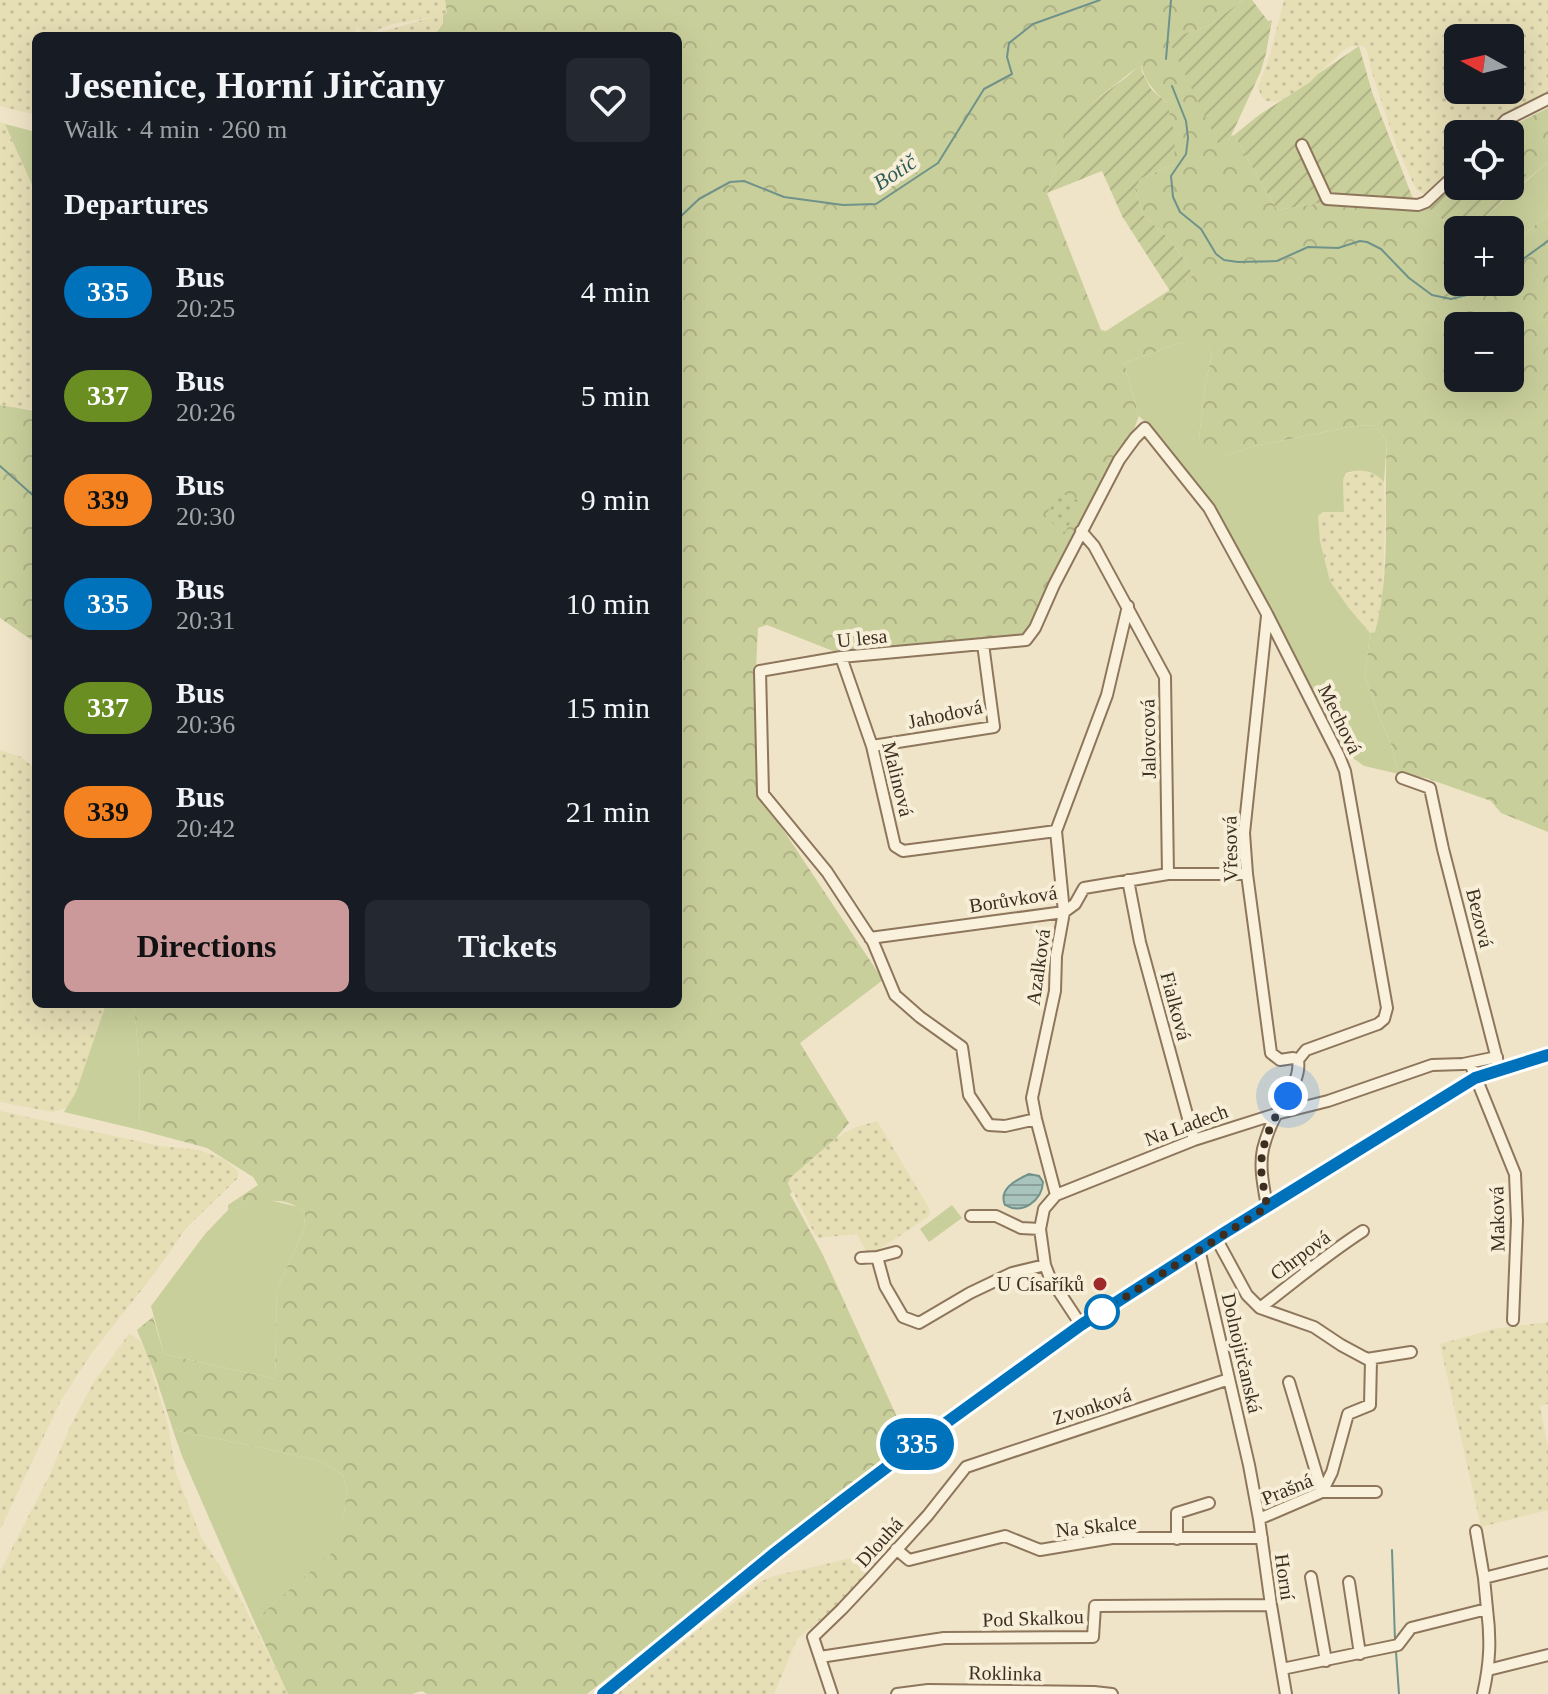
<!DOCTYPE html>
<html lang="en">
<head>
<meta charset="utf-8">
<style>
  body { margin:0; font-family:Georgia,serif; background:#242831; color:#f1f3f6; height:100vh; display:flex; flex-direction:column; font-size:30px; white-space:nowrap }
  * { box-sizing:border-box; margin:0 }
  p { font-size:26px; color:#9ea1a6 }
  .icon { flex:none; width:44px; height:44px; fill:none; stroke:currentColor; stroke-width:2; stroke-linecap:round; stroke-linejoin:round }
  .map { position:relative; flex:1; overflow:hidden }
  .panel { position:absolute; left:32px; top:32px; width:650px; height:976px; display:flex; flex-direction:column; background:#171b24; border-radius:12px; box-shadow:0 8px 32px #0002 }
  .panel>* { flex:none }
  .badge { padding:0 16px; border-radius:26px; font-size:28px; line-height:52px }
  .needle { width:52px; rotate:278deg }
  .buttons { position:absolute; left:1444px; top:24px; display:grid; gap:16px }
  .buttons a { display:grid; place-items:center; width:80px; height:80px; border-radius:12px; background:#171b24; box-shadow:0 8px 32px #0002; font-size:40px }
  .you { position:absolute; width:40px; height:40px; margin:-20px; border:6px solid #fff; border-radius:50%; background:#1a73e8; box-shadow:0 0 0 12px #1a73e833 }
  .map>.badge { position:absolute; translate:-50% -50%; box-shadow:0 0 0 4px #fff }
  h2 { padding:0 32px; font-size:30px; line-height:72px }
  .round { display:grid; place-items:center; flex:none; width:84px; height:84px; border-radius:12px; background:#242831 }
  .head { display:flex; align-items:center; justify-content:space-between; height:136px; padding:0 32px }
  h1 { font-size:38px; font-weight:600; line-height:60px }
  .cta { display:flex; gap:16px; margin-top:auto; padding:16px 32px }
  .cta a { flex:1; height:92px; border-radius:12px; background:#cc999b; color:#111; font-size:32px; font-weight:600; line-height:92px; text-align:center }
  .cta a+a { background:#242831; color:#f1f3f6 }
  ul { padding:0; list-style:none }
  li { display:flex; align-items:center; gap:24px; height:104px; padding:0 32px }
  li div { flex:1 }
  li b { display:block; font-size:30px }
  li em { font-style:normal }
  li .badge { min-width:88px; font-weight:700; text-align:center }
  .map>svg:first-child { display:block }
</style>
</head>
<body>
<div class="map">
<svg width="1548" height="1694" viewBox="0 0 1548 1694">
  <defs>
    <pattern id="farmland-dots" width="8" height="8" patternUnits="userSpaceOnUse" patternTransform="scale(2)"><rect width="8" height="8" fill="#e6deb5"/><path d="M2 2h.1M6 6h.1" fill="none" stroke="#c6bf9b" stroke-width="1.8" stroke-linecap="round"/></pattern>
    <pattern id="forest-crowns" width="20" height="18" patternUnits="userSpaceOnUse" patternTransform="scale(2)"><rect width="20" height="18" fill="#c9cf9b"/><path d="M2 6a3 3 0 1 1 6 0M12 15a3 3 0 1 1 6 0" fill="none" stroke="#aeb285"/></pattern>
    <pattern id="park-dots" width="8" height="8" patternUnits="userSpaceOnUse" patternTransform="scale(2)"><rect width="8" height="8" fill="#c9cf9b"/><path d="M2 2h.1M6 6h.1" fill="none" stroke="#aeb285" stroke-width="1.8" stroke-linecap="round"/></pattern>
    <pattern id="garden-furrows" width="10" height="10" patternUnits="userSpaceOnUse" patternTransform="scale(2)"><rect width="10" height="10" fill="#c9cf9b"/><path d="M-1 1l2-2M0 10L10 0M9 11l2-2" fill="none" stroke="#aeb285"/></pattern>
    <pattern id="water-rules" width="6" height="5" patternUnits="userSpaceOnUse" patternTransform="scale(2)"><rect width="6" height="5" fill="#a9c4bc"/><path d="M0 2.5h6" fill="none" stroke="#8ba098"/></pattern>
  </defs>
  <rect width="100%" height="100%" fill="#f0e4c8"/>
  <!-- farmland -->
  <path fill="url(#farmland-dots)" fill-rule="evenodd" d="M0,0H445L447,14L434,36H368L432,17L392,24L363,35L357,26L354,36H36V115L0,106Z
    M1284,0H1548V99L1491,134H1458V168L1430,194L1423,193L1417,190L1413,183L1395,142L1372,73L1367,51L1364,46H1352L1344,50L1310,82L1284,99L1277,102L1266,101L1261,96L1258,87L1270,55ZM1458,38H1510V90H1458Z
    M0,122L5,124L36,194V410L0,405Z
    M1366,469L1378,476L1384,482L1385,516L1383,597L1375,632L1370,633L1348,607L1330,581L1320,541L1317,522L1318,516L1323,512H1344L1343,480L1346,474Z
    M0,750L21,757L36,769V1004H106L76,1092L66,1108L53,1112L0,1102Z
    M0,1111L160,1146L199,1150L224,1159L238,1171V1178L186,1228L157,1270L91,1354L60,1402L0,1530Z
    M877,1121L929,1208L930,1213L928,1217L869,1256L857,1234L819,1238L815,1235L788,1182L790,1178L836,1138L854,1128Z
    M1548,1322V1404L1540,1406L1548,1447V1510L1481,1527L1440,1344L1494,1329Z
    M129,1334L134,1336L141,1343L146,1352L168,1425L176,1473L201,1537L239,1596L288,1694H0V1572L50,1474L70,1427L93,1383Z
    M865,1555H869L873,1558L875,1564L873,1569L849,1596L797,1639L774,1694H615L762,1581L774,1576Z"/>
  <!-- grass -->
  <path fill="#c9cf9b" d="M5,124L36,132V194Z
    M1548,162V214L1523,236H1510V230H1470Z
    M1204,338L1212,355L1205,386L1199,438L1228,455L1255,446L1359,425L1375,426L1387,441L1384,482C1373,470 1361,468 1346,473L1343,480L1344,512H1323L1318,516L1320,541L1330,581L1348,607L1370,633L1365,676L1381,722L1391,744L1399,774L1364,766L1342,750L1297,660L1213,505L1152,429L1139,416L1124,363L1177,344Z
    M106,1004H134L139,1059L140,1130L64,1112L76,1092Z
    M266,1199L298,1207L305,1213L304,1229L277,1290L275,1379L164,1354L151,1306L205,1234L228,1210Z
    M952,1205L962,1218L929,1242L920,1229Z
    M173,1430L278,1451L322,1462L343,1475L347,1489L344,1513L333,1553L254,1621L182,1456Z"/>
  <!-- forest -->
  <path fill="url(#forest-crowns)" fill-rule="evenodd" d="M445,0H1243L1208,26L1169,39L1228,141L1231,136L1234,135L1277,210L1326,202H1421L1458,232V282H1510V236H1523L1548,214V832L1501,813L1491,801L1426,778L1399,774L1391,744L1381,722L1365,676L1370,633L1375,632C1392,570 1383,504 1387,441L1375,426L1359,425L1255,446L1228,455L1214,454L1199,438L1205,386L1212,355L1204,339L1177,344L1124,363L1139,416L1133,432L1079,525L1038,612L1025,634L833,651L767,625L758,628L756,669L760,795L883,980L800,1043L849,1123L836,1138L790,1178L788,1183L792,1192L790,1194L823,1255L907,1439L587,1694H427L422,1691L412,1694H288L254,1621L332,1553L344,1513L347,1489L343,1475L322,1462L278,1451L173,1430L154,1372L137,1330L153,1317L164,1354L275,1379L277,1290L304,1229L305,1213C283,1192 253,1203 228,1210V1205L258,1185L253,1177L207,1148L140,1130L139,1059L134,1004H678V36H434L443,23V15L447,13ZM1141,64C1144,81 1154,91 1167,103L1174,164L1140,179L1135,189L1143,215L1165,235L1185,260L1193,275L1106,331L1101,330L1047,193L1071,120ZM1458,326H1510V378H1458Z
    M1548,108V162L1530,177L1510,162V134H1501L1506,129Z
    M0,405L36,411V643L0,618Z"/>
  <!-- park -->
  <path fill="url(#park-dots)" d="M1061,493L1082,502L1065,532L1044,517Z"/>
  <!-- garden -->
  <path fill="url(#garden-furrows)" d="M1243,0H1252L1268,21L1272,20L1266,53L1261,71L1231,136L1228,141L1220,147L1168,39L1208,26Z
    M1359,46L1372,92L1415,204L1326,202L1277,210L1234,135L1259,115L1310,82L1318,74Z
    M1141,63L1142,72L1151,89L1167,103L1175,136L1174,164L1140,179L1135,189L1143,215L1165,235L1185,260L1193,275L1170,291L1122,216L1102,171L1047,193L1071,119L1129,75Z
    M1510,162L1530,177L1470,230H1458V232L1427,207L1458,177V186H1510Z"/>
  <!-- water -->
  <path fill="url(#water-rules)" stroke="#6f938a" stroke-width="2" d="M1029,1174L1039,1176L1043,1182C1042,1201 1022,1215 1005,1205C998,1189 1016,1180 1029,1174Z"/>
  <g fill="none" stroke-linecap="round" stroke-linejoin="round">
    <!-- stream -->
    <path stroke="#6f938a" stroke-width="2" d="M1166,59L1171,0
      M1172,86L1186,121L1188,138L1186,154L1171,176L1173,197L1180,212L1201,229L1216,254L1224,260L1238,262L1277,261L1308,247L1338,248L1360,241L1367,242L1381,249L1409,278L1432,295L1451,299L1467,295L1481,282
      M678,219L699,199L730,182L744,181L784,197L843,205L876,204L938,163L984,89L1012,74L1007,57L1009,43L1033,24L1100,0
      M1510,266L1519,262L1548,241
      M0,466L36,498
      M1392,1550L1395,1641
      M1396,1652L1399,1694"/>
    <defs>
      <path id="minor" d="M1493,134L1506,120L1548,99
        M1302,145L1327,199L1418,205L1426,202L1458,172
        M1081,531L1094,546L1165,677L1168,874
        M1267,616L1244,833L1247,874L1271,1053L1280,1060L1293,1058L1298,1060
        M841,657L872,746L895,846L903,851L1056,831
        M872,746L994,727L983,644
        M1402,778L1430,788L1443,849L1498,1063
        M1128,880L1140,942L1194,1140
        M870,938L1064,912L1075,904L1084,888L1168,874H1247
        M1470,1063L1515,1174L1517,1221L1513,1320
        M1036,1119L1005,1126L989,1125L969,1095L962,1047L920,1017L895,995L873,942L827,872L763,794L760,671L841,657L1026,640L1035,628L1054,585L1119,460L1135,438L1145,428L1209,508L1267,614L1339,756L1345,771L1387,1008L1384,1019L1378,1024L1306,1050L1298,1060
        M1056,1195L1036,1119L1032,1098L1055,991L1056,956L1064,912L1056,831L1107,695L1128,606
        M1267,1207C1264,1188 1259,1168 1263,1149C1266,1137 1271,1124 1277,1113C1286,1097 1301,1079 1298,1060
        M971,1216H996L1021,1228L1040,1229
        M1216,1238L1247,1295L1260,1308L1314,1327L1341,1345L1367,1359L1411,1352
        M1199,1249L1249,1465L1259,1519L1271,1605L1286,1694
        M877,1257L885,1286L903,1317L919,1323L970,1293L1012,1273L1045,1265
        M861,1258L877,1257L896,1252
        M1260,1308C1294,1282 1327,1254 1363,1231
        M1081,1325L1050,1278L1045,1265L1040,1229L1044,1209L1056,1195L1194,1140L1276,1114L1328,1101L1432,1065L1463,1064L1497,1057
        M1289,1382L1322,1492
        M1322,1492L1332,1472L1348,1414L1370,1405L1371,1360
        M1259,1519L1322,1492H1376
        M1476,1531L1484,1578
        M1177,1539V1513L1209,1503
        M896,1549L909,1560L1005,1536L1040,1550L1112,1538H1262
        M1311,1577L1326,1661
        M1349,1582L1360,1654
        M820,1657L944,1638L1093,1637L1095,1606L1271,1605
        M1282,1669L1398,1645L1411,1628L1487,1609L1484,1578L1548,1562
        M1488,1670L1548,1655
        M832,1694L813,1637L842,1609L871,1578L928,1515L966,1467L1229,1379
        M897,1694L928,1690L1094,1692L1112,1694
        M1483,1694C1490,1663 1491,1640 1487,1609"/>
      <path id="major" d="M603,1694L775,1553L932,1433L1081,1325L1224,1233L1475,1078L1548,1055"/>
    </defs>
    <!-- minor casing -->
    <use href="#minor" stroke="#8d765c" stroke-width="14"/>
    <!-- major casing -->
    <use href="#major" stroke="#5b4430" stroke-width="16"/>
    <!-- minor -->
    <use href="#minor" stroke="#faf1dc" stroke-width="10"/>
    <!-- major -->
    <use href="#major" stroke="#f3d9a0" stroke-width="12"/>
  </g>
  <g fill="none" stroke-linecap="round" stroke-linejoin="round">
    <defs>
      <path id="line" d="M603,1694L775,1553L842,1501L932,1433L1081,1325L1224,1233L1475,1078L1548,1055"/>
    </defs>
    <!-- line casing -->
    <use href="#line" stroke="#fff" stroke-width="18"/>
    <!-- line -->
    <use href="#line" stroke="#0072bc" stroke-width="12"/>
    <!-- walk -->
    <path stroke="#3d2e20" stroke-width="8" stroke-dasharray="0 14.4" d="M1102,1312L1267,1207C1265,1194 1262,1181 1261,1168C1261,1142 1274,1117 1288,1096"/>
  </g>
  <!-- markers -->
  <circle fill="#9e2a2b" stroke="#f7eed8" stroke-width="3" cx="1100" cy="1284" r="8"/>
  <circle fill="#fff" stroke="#0072bc" stroke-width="4" cx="1102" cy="1312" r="16"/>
  <g text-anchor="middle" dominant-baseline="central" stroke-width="8" stroke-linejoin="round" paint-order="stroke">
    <!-- street labels -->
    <g font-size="20" fill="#3d2e20" stroke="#f7eed8">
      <text transform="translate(862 638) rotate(-6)">U lesa</text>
      <text transform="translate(945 714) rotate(-12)">Jahodová</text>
      <text transform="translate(1340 719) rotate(64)">Mechová</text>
      <text transform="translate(1148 739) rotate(-91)">Jalovcová</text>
      <text transform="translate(898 779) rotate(76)">Malinová</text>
      <text transform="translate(1230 849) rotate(-91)">Vřesová</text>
      <text transform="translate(1013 899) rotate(-9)">Borůvková</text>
      <text transform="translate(1480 918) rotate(76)">Bezová</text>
      <text transform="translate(1038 967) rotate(-82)">Azalková</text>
      <text transform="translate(1176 1006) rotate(75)">Fialková</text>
      <text transform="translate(1186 1125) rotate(-20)">Na Ladech</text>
      <text transform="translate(1497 1219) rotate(-91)">Maková</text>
      <text transform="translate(1300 1255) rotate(-37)">Chrpová</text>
      <text transform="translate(1242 1353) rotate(77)">Dolnojirčanská</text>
      <text transform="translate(1092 1406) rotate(-18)">Zvonková</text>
      <text transform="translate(1287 1489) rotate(-22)">Prašná</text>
      <text transform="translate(1096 1526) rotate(-6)">Na Skalce</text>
      <text transform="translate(879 1542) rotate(-48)">Dlouhá</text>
      <text transform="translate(1285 1577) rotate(82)">Horní</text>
      <text transform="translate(1033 1618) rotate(-2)">Pod Skalkou</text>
      <text transform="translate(1005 1673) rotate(1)">Roklinka</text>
    </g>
    <!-- poi labels -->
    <g font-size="20" fill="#3d2e20" stroke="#f7eed8" text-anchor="end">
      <text x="1084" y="1284">U Císaříků</text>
    </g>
    <!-- water labels -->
    <g font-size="22" font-style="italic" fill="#2f5d5a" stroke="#f7eed8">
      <text transform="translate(895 172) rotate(-33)">Botič</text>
    </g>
  </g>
</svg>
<div class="buttons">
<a><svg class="needle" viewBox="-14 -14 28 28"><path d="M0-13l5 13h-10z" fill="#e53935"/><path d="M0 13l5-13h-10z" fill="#9ea1a6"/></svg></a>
<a><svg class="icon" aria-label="locate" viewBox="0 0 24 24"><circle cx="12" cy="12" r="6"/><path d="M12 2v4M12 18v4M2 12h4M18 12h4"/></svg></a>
<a>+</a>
<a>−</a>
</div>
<div class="you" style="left:1288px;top:1096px"></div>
<b class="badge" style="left:917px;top:1444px;background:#0072bc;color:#fff">335</b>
<section class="panel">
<div class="head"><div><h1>Jesenice, Horní Jirčany</h1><p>Walk · 4 min · 260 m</p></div><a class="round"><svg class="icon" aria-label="heart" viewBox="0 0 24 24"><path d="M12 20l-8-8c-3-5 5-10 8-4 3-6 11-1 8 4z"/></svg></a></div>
<h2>Departures</h2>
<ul>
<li><span class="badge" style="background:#0072bc;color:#fff">335</span><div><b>Bus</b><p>20:25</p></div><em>4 min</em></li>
<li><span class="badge" style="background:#6b8e23;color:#fff">337</span><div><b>Bus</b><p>20:26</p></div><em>5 min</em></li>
<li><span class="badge" style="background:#f58220;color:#111">339</span><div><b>Bus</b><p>20:30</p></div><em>9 min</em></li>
<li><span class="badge" style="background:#0072bc;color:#fff">335</span><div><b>Bus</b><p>20:31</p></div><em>10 min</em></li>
<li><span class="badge" style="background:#6b8e23;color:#fff">337</span><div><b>Bus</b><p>20:36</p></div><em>15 min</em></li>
<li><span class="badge" style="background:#f58220;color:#111">339</span><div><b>Bus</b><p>20:42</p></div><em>21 min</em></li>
</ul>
<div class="cta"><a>Directions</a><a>Tickets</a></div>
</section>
</div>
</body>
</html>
